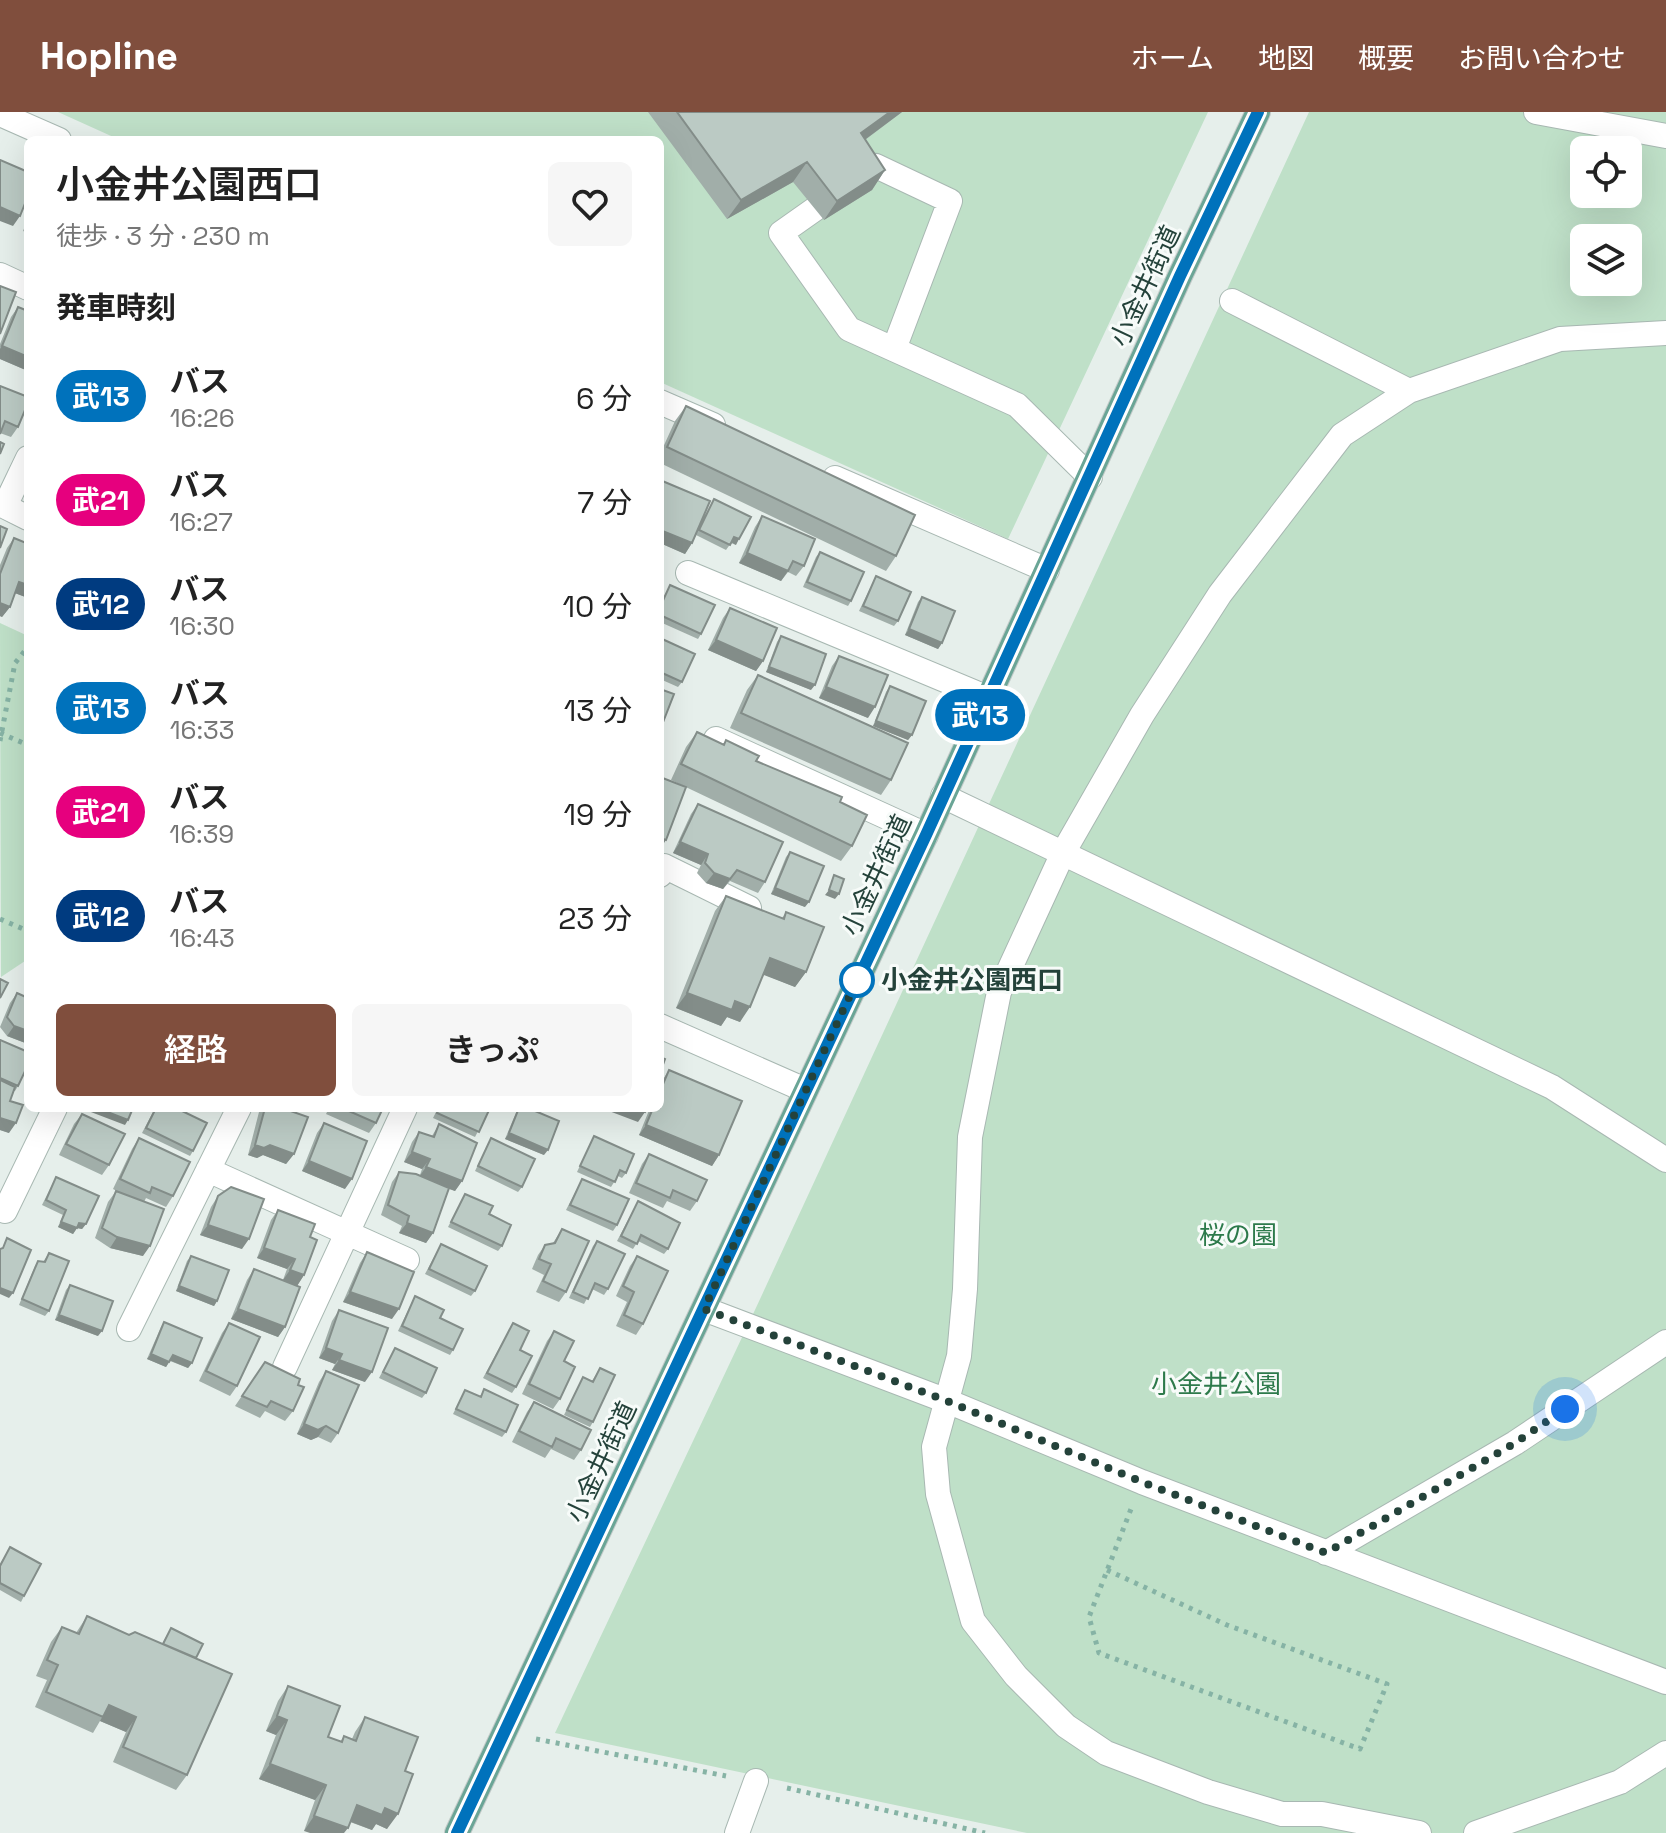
<!DOCTYPE html>
<html lang="ja">
<head>
<meta charset="utf-8">
<style>
  body { margin:0; font-family:"Space Grotesk","Noto Sans JP",sans-serif; background:#f6f6f6; color:#222; height:100vh; display:flex; flex-direction:column; font-size:30px; white-space:nowrap }
  * { box-sizing:border-box; margin:0 }
  p { font-size:26px; color:#767676 }
  .icon { flex:none; width:44px; height:44px; fill:none; stroke:currentColor; stroke-width:2; stroke-linecap:round; stroke-linejoin:round }
  .map { position:relative; flex:1; overflow:hidden }
  .drawer { position:absolute; left:24px; top:24px; width:640px; height:976px; display:flex; flex-direction:column; background:#fff; border-radius:12px; box-shadow:0 8px 32px #0002 }
  .drawer>* { flex:none }
  .badge { padding:0 16px; border-radius:26px; font-size:28px; line-height:52px }
  .controls { position:absolute; left:1570px; top:24px; display:grid; gap:16px }
  .controls a { display:grid; place-items:center; width:72px; height:72px; border-radius:12px; background:#fff; box-shadow:0 8px 32px #0002; font-size:40px }
  .you { position:absolute; width:40px; height:40px; margin:-20px; border:6px solid #fff; border-radius:50%; background:#1a73e8; box-shadow:0 0 0 12px #1a73e833 }
  .map>.badge { position:absolute; translate:-50% -50%; box-shadow:0 0 0 4px #fff }
  h2 { padding:0 32px; font-size:30px; line-height:72px }
  .round { display:grid; place-items:center; flex:none; width:84px; height:84px; border-radius:12px; background:#f6f6f6 }
  .head { display:flex; align-items:center; justify-content:space-between; height:136px; padding:0 32px }
  h1 { font-size:38px; font-weight:600; line-height:60px }
  .cta { display:flex; gap:16px; margin-top:auto; padding:16px 32px }
  .cta a { flex:1; height:92px; border-radius:12px; background:#804e3d; color:#fff; font-size:32px; font-weight:600; line-height:92px; text-align:center }
  .cta a+a { background:#f6f6f6; color:#222 }
  ul { padding:0; list-style:none }
  li { display:flex; align-items:center; gap:24px; height:104px; padding:0 32px }
  li div { flex:1 }
  li b { display:block; font-size:30px }
  li em { font-style:normal }
  li .badge { min-width:88px; font-weight:700; text-align:center }
  header { display:flex; align-items:center; gap:48px; box-sizing:border-box; height:112px; padding:0 40px; background:#804e3d; color:#fff }
  header strong { font-size:38px }
  nav { display:flex; gap:44px; margin-inline-start:auto; font-size:28px }
  .map>svg:first-child { display:block }
</style>
</head>
<body>
<header>
<strong>Hopline</strong>
<nav><a>ホーム</a><a>地図</a><a>概要</a><a>お問い合わせ</a></nav>
</header>
<div class="map">
<svg width="1666" height="1721" viewBox="0 0 1666 1721">
  <rect width="100%" height="100%" fill="#e6efeb"/>
  <!-- green -->
  <path fill="#bfe0c8" fill-rule="evenodd" d="M58,0H1208L1008,427L660,270V28H120Z
    M1309,0H1666V1721H1027L555,1621L754,1200ZM1584,38H1628V82H1584ZM1584,126H1628V170H1584Z
    M0,511L28,524V847L1,865Z"/>
  <g fill="none" stroke-linecap="round" stroke-linejoin="round">
    <defs>
      <path id="minor" d="M1536,0L1666,24
        M0,2L59,28
        M862,64L876,54L950,89L894,237
        M815,97L781,121L849,217L1017,293L1090,365
        M0,163L28,176
        M1232,189L1409,279
        M660,290L713,313
        M835,366L1047,458
        M0,392L28,406
        M5,394L28,346
        M688,461L988,586
        M716,627L926,723
        M943,684L1552,975L1666,1048
        M660,763L664,754L749,796
        M660,914L805,978
        M208,1058L407,1148
        M5,1099L55,996
        M704,1197L947,1289L1142,1370L1666,1570
        M129,1217L239,996
        M285,1255L405,996
        M1326,1441L1515,1331L1666,1230
        M737,1721L756,1669
        M1419,1721L1322,1702H1282L1208,1680L1106,1641L1066,1614L1016,1564L973,1509L938,1382L934,1335L959,1244L965,1177L970,1025L999,880L1063,741L1142,603L1220,482L1342,323L1409,279L1560,227L1666,221
        M1476,1721L1620,1670L1666,1641"/>
      <path id="major" d="M457,1721L926,723L1180,164L1258,0"/>
    </defs>
    <!-- minor casing -->
    <use href="#minor" stroke="#a8b8b2" stroke-width="26"/>
    <!-- major casing -->
    <use href="#major" stroke="#c2cac8" stroke-width="26"/>
    <!-- path -->
    <path stroke="#86b3a5" stroke-width="5" stroke-dasharray="4 6" stroke-linecap="butt" d="M0,621L28,633
      M0,629L15,551L28,535
      M0,807L28,819
      M1107,1458L1227,1513L1387,1572L1360,1637L1099,1541L1089,1505L1131,1397
      M536,1627L726,1664
      M787,1676L985,1721"/>
    <!-- minor -->
    <use href="#minor" stroke="#fff" stroke-width="24"/>
    <!-- major -->
    <use href="#major" stroke="#6aa596" stroke-width="24"/>
  </g>
  <!-- wall -->
  <path fill="#a1aea9" d="M648,0H902L865,28L885,58L872,78L824,108L793,70L727,107Z
    M28,107V121L23,119Z
    M18,195L28,199V259L0,247V232L11,205Z
    M0,274L18,315L11,325L0,321Z
    M686,294L896,444L886,459L660,351V342L675,309Z
    M660,368L701,411L714,387L736,433L731,431L726,438L696,423L692,431L685,442L660,431Z
    M762,404L804,454L796,464L788,460L781,469L739,451L755,415Z
    M28,425V486L15,481L10,495L2,505L0,504V453L7,436L14,426L24,430Z
    M820,440L851,489L848,494L803,475L816,445Z
    M876,464L898,509L894,514L859,499Z
    M670,473L701,522L698,527L660,510V493Z
    M922,485L942,531L938,537L905,523L918,490Z
    M730,496L763,549L756,559L708,538L723,506Z
    M781,524L811,578L766,560L777,530Z
    M660,526L682,570L678,575L660,567Z
    M839,544L868,606L819,586L832,554Z
    M758,563L891,668L881,683L730,616L747,578Z
    M890,574L912,623L908,628L873,614L886,580Z
    M697,620L723,632L726,628L756,649L840,690L852,734L841,749L671,668L686,635Z
    M698,692L765,770L758,781L730,769L723,777L706,771L697,761L701,753L673,741L691,702Z
    M790,740L805,795L771,782L786,745Z
    M726,784L782,806L786,800L806,860L795,875L763,862L740,910L727,905L721,914L676,896L715,799Z
    M17,881L28,932L7,924L0,915L10,891Z
    M0,928L25,959L18,974L15,979H13L10,989L9,1021L0,1018Z
    M669,958L719,1043L712,1054L639,1023L650,996H660V972Z
    M155,996H176L193,1039L190,1044L142,1021Z
    M262,996H282L294,1042L286,1052L263,1043L257,1046L248,1043L259,1000Z
    M329,996H383L376,1011L369,1021L326,1002Z
    M438,996H490L475,1025L433,1006Z
    M518,996H528L544,1043L505,1027Z
    M82,1002L109,1053L102,1063L59,1043L74,1012Z
    M324,1011L345,1077L302,1059L317,1021Z
    M439,1012L462,1069L455,1079L449,1077L433,1121L426,1131L399,1121L402,1114L381,1103L392,1070L399,1060L420,1063L422,1057L404,1050L412,1030L419,1020L432,1024Z
    M594,1024L626,1061L622,1066L618,1064L611,1075L577,1060Z
    M139,1026L173,1084L166,1095L146,1086L144,1090L143,1144L110,1136L95,1126L108,1090L116,1079L125,1083L113,1077L132,1037Z
    M491,1026L522,1075L518,1080L475,1059Z
    M649,1042L697,1089L690,1099L667,1089L663,1096L629,1081L642,1052Z
    M56,1065L86,1112L82,1117L77,1116L73,1122L58,1115L63,1103L42,1093Z
    M582,1067L617,1113L613,1119L566,1098Z
    M465,1082L489,1102L502,1134L498,1139L448,1115Z
    M218,1084L242,1137L200,1123L211,1095Z
    M638,1089L668,1137L664,1142L638,1129L633,1137L617,1129Z
    M278,1098L310,1125L304,1163L297,1174L283,1168L287,1157L257,1146L271,1108Z
    M562,1117L566,1180L559,1190L536,1180L544,1163L532,1157L538,1143L545,1133L553,1131Z
    M597,1129L608,1177L604,1183L592,1177L584,1192L569,1186L593,1134Z
    M441,1132L475,1179L471,1184L425,1162Z
    M367,1140L392,1207L343,1190L360,1151Z
    M49,1141V1199L45,1204L19,1193L35,1154L38,1149L43,1150Z
    M191,1144L217,1189L214,1194L176,1179L187,1149Z
    M637,1144L643,1212L636,1223L616,1214L627,1190L616,1184L630,1154Z
    M254,1157L285,1215L278,1225L231,1207L247,1168Z
    M70,1173L98,1224L55,1208L66,1178Z
    M415,1184L440,1206L453,1238L450,1243L398,1219Z
    M339,1198L365,1270L332,1258L335,1252L319,1246L332,1209Z
    M164,1210L192,1251L188,1256L170,1249L166,1255L147,1247L161,1215Z
    M229,1211L237,1274L230,1284L199,1269L222,1221Z
    M513,1211L520,1238L516,1275L512,1281L483,1266Z
    M554,1219L564,1249L560,1287L553,1297L522,1282L547,1229Z
    M395,1236L426,1281L422,1286L379,1266Z
    M265,1250L293,1299L285,1309L265,1299L260,1306L235,1294Z
    M600,1256L593,1310L590,1315L564,1303L583,1265L592,1269Z
    M326,1259L338,1321L331,1331L318,1325L311,1328L297,1322L319,1270Z
    M484,1277L506,1320L502,1325L453,1302L465,1278L480,1285Z
    M534,1290L581,1338L574,1348L551,1337L545,1346L512,1330L527,1300Z
    M10,1435L24,1484L21,1490L0,1478V1452Z
    M87,1504L129,1523L162,1532L171,1516L196,1546L187,1663L176,1678L113,1650L126,1620L100,1609L93,1621L35,1595L47,1568L36,1564L51,1530L62,1515L76,1521Z
    M288,1574L328,1625L340,1630L344,1624L352,1627L355,1620L365,1605L405,1659L387,1717L376,1712L372,1718L350,1710L304,1719L315,1688L259,1667L276,1623L266,1619L278,1589Z"/>
  <!-- shaded-wall -->
  <path fill="#838d89" d="M890,0H902L847,41L861,21Z
    M807,50L793,70L727,107L741,88Z
    M885,58L872,78L824,108L837,89Z
    M0,95L20,104L13,114L0,109Z
    M2,234L28,245V259L0,247V237Z
    M660,418L692,431L685,442L660,431Z
    M734,425L739,427L736,433L731,430Z
    M747,441L788,459L781,469L739,451Z
    M19,470L28,473V486L12,480Z
    M0,491L10,495L2,505L0,504Z
    M909,517L942,531L938,537L905,523Z
    M716,528L763,549L756,559L708,538Z
    M769,555L815,573L811,578L766,560Z
    M826,575L875,595L868,606L819,586Z
    M876,609L912,623L908,628L873,614Z
    M660,726L666,728L660,737Z
    M680,730L708,742L701,753L673,741Z
    M737,758L723,777L706,771L714,761Z
    M775,776L809,790L805,795L771,782Z
    M829,778L839,782L835,787L825,783Z
    M770,846L806,860L795,875L759,861Z
    M687,881L735,889L750,895L740,910L727,905L721,914L676,896Z
    M14,914L28,919V932L7,924Z
    M84,996H97L128,1008L125,1013L83,997Z
    M296,996H311L309,1000Z
    M601,996H635L645,1000L638,1010Z
    M0,1006L16,1011L9,1021L0,1018Z
    M646,1013L719,1043L712,1054L639,1023Z
    M509,1021L548,1038L544,1043L505,1027Z
    M255,1033H270L294,1042L286,1052L263,1043L257,1046L248,1043Z
    M412,1040L430,1047L422,1057L404,1050Z
    M309,1049L352,1067L345,1077L302,1059Z
    M426,1055L462,1069L455,1079L419,1065Z
    M61,1110L79,1111L86,1112L82,1117L77,1116L73,1122L58,1115Z
    M407,1111L433,1121L426,1131L399,1121Z
    M208,1113L249,1127L242,1137L200,1123Z
    M117,1125L150,1134L143,1144L110,1136Z
    M264,1136L295,1147L287,1157L257,1146Z
    M290,1158L304,1163L297,1174L283,1168Z
    M179,1174L217,1189L214,1194L176,1179Z
    M0,1176L13,1181L9,1186L0,1182Z
    M350,1180L399,1197L392,1207L343,1190Z
    M238,1197L285,1215L278,1225L231,1207Z
    M59,1203L102,1219L98,1224L55,1208Z
    M326,1236L342,1242L335,1252L319,1246Z
    M151,1242L169,1250L166,1255L147,1247Z
    M173,1243L192,1251L188,1256L169,1248Z
    M339,1248L372,1260L365,1270L332,1258Z
    M304,1312L326,1314L318,1325L311,1328L297,1322Z
    M109,1593L136,1605L126,1620L100,1609Z
    M277,1604L287,1608L276,1623L266,1619Z
    M270,1652L326,1673L315,1688L259,1667Z
    M357,1693L385,1696L398,1702L387,1717L376,1712L372,1718L346,1708Z
    M314,1704L348,1716L344,1721H310L304,1719Z"/>
  <!-- building -->
  <path fill="#bbcac4" stroke="#838d89" stroke-width="2" d="M677,0H890L861,21L885,58L837,89L807,50L741,88Z
    M0,48L28,60V84L20,104L0,95Z
    M0,174L16,180L0,222Z
    M18,195L28,199V245L2,234Z
    M0,274L28,285V291L18,315L5,309L0,322Z
    M686,294L915,403L896,444L667,335Z
    M0,330L4,332L0,342Z
    M660,368L710,389L692,431L660,418Z
    M714,387L751,405L739,427L734,425L730,433L699,418Z
    M762,404L815,427L804,454L793,449L788,459L747,441Z
    M0,414L7,417L0,436Z
    M14,426L26,431L28,427V473L19,470L10,495L0,491V462Z
    M820,440L864,460L851,489L807,470Z
    M876,464L911,480L898,509L863,494Z
    M670,473L715,493L701,522L660,503V495Z
    M922,485L955,499L942,531L909,517Z
    M730,496L777,516L763,549L716,528Z
    M781,524L826,542L815,573L769,555Z
    M660,526L695,542L682,570L660,560V550L661,547L660,546Z
    M839,544L888,563L875,595L826,575Z
    M758,563L908,631L891,668L741,601Z
    M890,574L926,589L912,623L876,609Z
    M660,577L674,582L660,618Z
    M697,620L724,633L726,628L759,644L756,649L842,685L840,690L867,703L852,734L681,652Z
    M660,665L686,675L666,728L660,726Z
    M698,692L783,730L765,770L737,758L730,767L714,761L705,751L708,742L680,730Z
    M790,740L824,754L809,790L775,776Z
    M834,763L844,767L839,782L829,778Z
    M726,784L784,807L786,800L824,815L806,860L770,846L750,895L735,889L732,898L687,881Z
    M0,867L8,871L0,886Z
    M17,881L28,886V919L14,914L7,905Z
    M0,928L28,940V953L18,974L0,966Z
    M660,945L665,947L660,961Z
    M669,958L742,989L719,1043L646,1013L653,996H660V979Z
    M0,968L15,975L10,989L23,993L16,1011L0,1006Z
    M97,996H133L128,1008Z
    M156,996H176L207,1011L193,1039L146,1016Z
    M265,996H282L308,1005L294,1042L270,1033L264,1036L255,1033Z
    M342,996H383L376,1011Z
    M439,996H490L479,1020L437,1001Z
    M519,996H528L559,1009L548,1038L509,1021Z
    M635,996H647L645,1000Z
    M82,1002L125,1022L109,1053L66,1032Z
    M324,1011L367,1029L352,1067L309,1049Z
    M439,1012L477,1031L462,1069L426,1055L430,1047L412,1040L419,1020L434,1025Z
    M594,1024L634,1042L626,1061L620,1058L615,1070L580,1054Z
    M139,1026L190,1050L173,1084L152,1075L150,1081L120,1067Z
    M491,1026L535,1047L522,1075L478,1054Z
    M649,1042L707,1068L697,1089L673,1078L670,1086L636,1071Z
    M399,1060L416,1062L449,1076L433,1121L407,1111L409,1104L388,1093Z
    M56,1065L99,1084L86,1112L79,1111L77,1116L61,1110L66,1098L46,1088Z
    M582,1067L629,1087L617,1113L570,1093Z
    M231,1075L264,1087L249,1127L208,1113L218,1084Z
    M116,1079L164,1097L150,1134L117,1125L102,1116Z
    M465,1082L493,1094L489,1102L511,1113L502,1134L451,1110Z
    M638,1089L680,1111L668,1137L641,1123L637,1132L621,1124Z
    M278,1098L315,1112L310,1125L317,1128L304,1163L290,1158L295,1147L264,1136Z
    M562,1117L589,1129L566,1180L543,1169L551,1152L539,1147L545,1133L555,1131Z
    M7,1126L31,1138L13,1181L0,1176V1137L3,1136Z
    M597,1129L625,1142L608,1177L595,1171L588,1187L573,1180Z
    M441,1132L487,1154L475,1179L429,1157Z
    M367,1140L414,1160L399,1197L350,1180Z
    M49,1141L69,1149L49,1199L22,1187L38,1149L45,1150Z
    M191,1144L229,1158L217,1189L179,1174Z
    M637,1144L668,1159L643,1212L624,1203L634,1180L623,1174Z
    M254,1157L300,1175L285,1215L238,1197Z
    M70,1173L113,1189L102,1219L59,1203Z
    M415,1184L444,1198L440,1206L463,1217L453,1238L402,1214Z
    M339,1198L388,1216L372,1260L339,1248L342,1242L326,1236Z
    M164,1210L202,1226L192,1251L173,1243L169,1250L151,1242Z
    M229,1211L260,1225L237,1274L206,1259Z
    M513,1211L529,1219L520,1238L532,1244L516,1275L487,1261Z
    M554,1219L574,1229L564,1249L575,1255L560,1287L529,1272Z
    M395,1236L437,1256L426,1281L383,1260Z
    M265,1250L300,1267L298,1273L304,1275L293,1299L271,1289L267,1295L242,1284Z
    M600,1256L615,1263L593,1310L567,1298L583,1265L593,1270Z
    M326,1259L359,1273L338,1321L326,1314L318,1318L304,1312Z
    M484,1277L518,1293L506,1320L456,1297L465,1278L481,1285Z
    M534,1290L591,1318L581,1338L556,1326L552,1335L519,1319Z
    M10,1435L41,1452L24,1484L0,1471V1454Z
    M87,1504L129,1523L135,1520L232,1562L187,1663L123,1635L136,1605L109,1593L103,1605L46,1580L58,1553L47,1548L62,1515L79,1522Z
    M171,1516L203,1532L196,1546L163,1532Z
    M288,1574L340,1594L328,1625L342,1630L344,1624L356,1629L365,1605L418,1625L405,1659L413,1662L398,1702L385,1696L382,1703L357,1693L348,1716L314,1704L326,1673L270,1652L287,1608L277,1604Z"/>
  <g fill="none" stroke-linecap="round" stroke-linejoin="round">
    <defs>
      <path id="line" d="M457,1721L926,723L1180,164L1258,0"/>
    </defs>
    <!-- line casing -->
    <use href="#line" stroke="#fff" stroke-width="18"/>
    <!-- line -->
    <use href="#line" stroke="#0072bc" stroke-width="12"/>
    <!-- walk -->
    <path stroke="#24423a" stroke-width="8" stroke-dasharray="0 14.4" d="M857,868L859,864L704,1197L947,1289L1142,1370L1326,1441L1515,1331L1565,1297"/>
  </g>
  <!-- markers -->
  <circle fill="#fff" stroke="#0072bc" stroke-width="4" cx="857" cy="868" r="16"/>
  <g text-anchor="middle" dominant-baseline="central" stroke-width="6" stroke-linejoin="round" paint-order="stroke">
    <!-- street labels -->
    <g font-size="26" fill="#24423a" stroke="#f7fbf9">
      <text transform="translate(1145 174) rotate(-65)">小金井街道</text>
      <text transform="translate(876 763) rotate(-65)">小金井街道</text>
      <text transform="translate(601 1350) rotate(-65)">小金井街道</text>
    </g>
    <!-- stop labels -->
    <g font-size="26" font-weight="bold" fill="#24423a" stroke="#f7fbf9" text-anchor="start">
      <text x="881" y="868">小金井公園西口</text>
    </g>
    <!-- park labels -->
    <g font-size="26" fill="#2d7a4b" stroke="#f7fbf9">
      <text x="1238" y="1123">桜の園</text>
      <text x="1216" y="1272">小金井公園</text>
    </g>
  </g>
</svg>
<div class="controls">
<a><svg class="icon" aria-label="locate" viewBox="0 0 24 24"><circle cx="12" cy="12" r="6"/><path d="M12 2v4M12 18v4M2 12h4M18 12h4"/></svg></a>
<a><svg class="icon" aria-label="layers" viewBox="0 0 24 24"><path d="M12 4l9 5-9 5-9-5zM3 14l9 5 9-5"/></svg></a>
</div>
<div class="you" style="left:1565px;top:1297px"></div>
<b class="badge" style="left:980px;top:603px;background:#0072bc;color:#fff">武13</b>
<section class="drawer">
<div class="head"><div><h1>小金井公園西口</h1><p>徒歩 · 3 分 · 230 m</p></div><a class="round"><svg class="icon" aria-label="heart" viewBox="0 0 24 24"><path d="M12 20l-8-8c-3-5 5-10 8-4 3-6 11-1 8 4z"/></svg></a></div>
<h2>発車時刻</h2>
<ul>
<li><span class="badge" style="background:#0072bc;color:#fff">武13</span><div><b>バス</b><p>16:26</p></div><em>6 分</em></li>
<li><span class="badge" style="background:#e6007e;color:#fff">武21</span><div><b>バス</b><p>16:27</p></div><em>7 分</em></li>
<li><span class="badge" style="background:#003b80;color:#fff">武12</span><div><b>バス</b><p>16:30</p></div><em>10 分</em></li>
<li><span class="badge" style="background:#0072bc;color:#fff">武13</span><div><b>バス</b><p>16:33</p></div><em>13 分</em></li>
<li><span class="badge" style="background:#e6007e;color:#fff">武21</span><div><b>バス</b><p>16:39</p></div><em>19 分</em></li>
<li><span class="badge" style="background:#003b80;color:#fff">武12</span><div><b>バス</b><p>16:43</p></div><em>23 分</em></li>
</ul>
<div class="cta"><a>経路</a><a>きっぷ</a></div>
</section>
</div>
</body>
</html>
